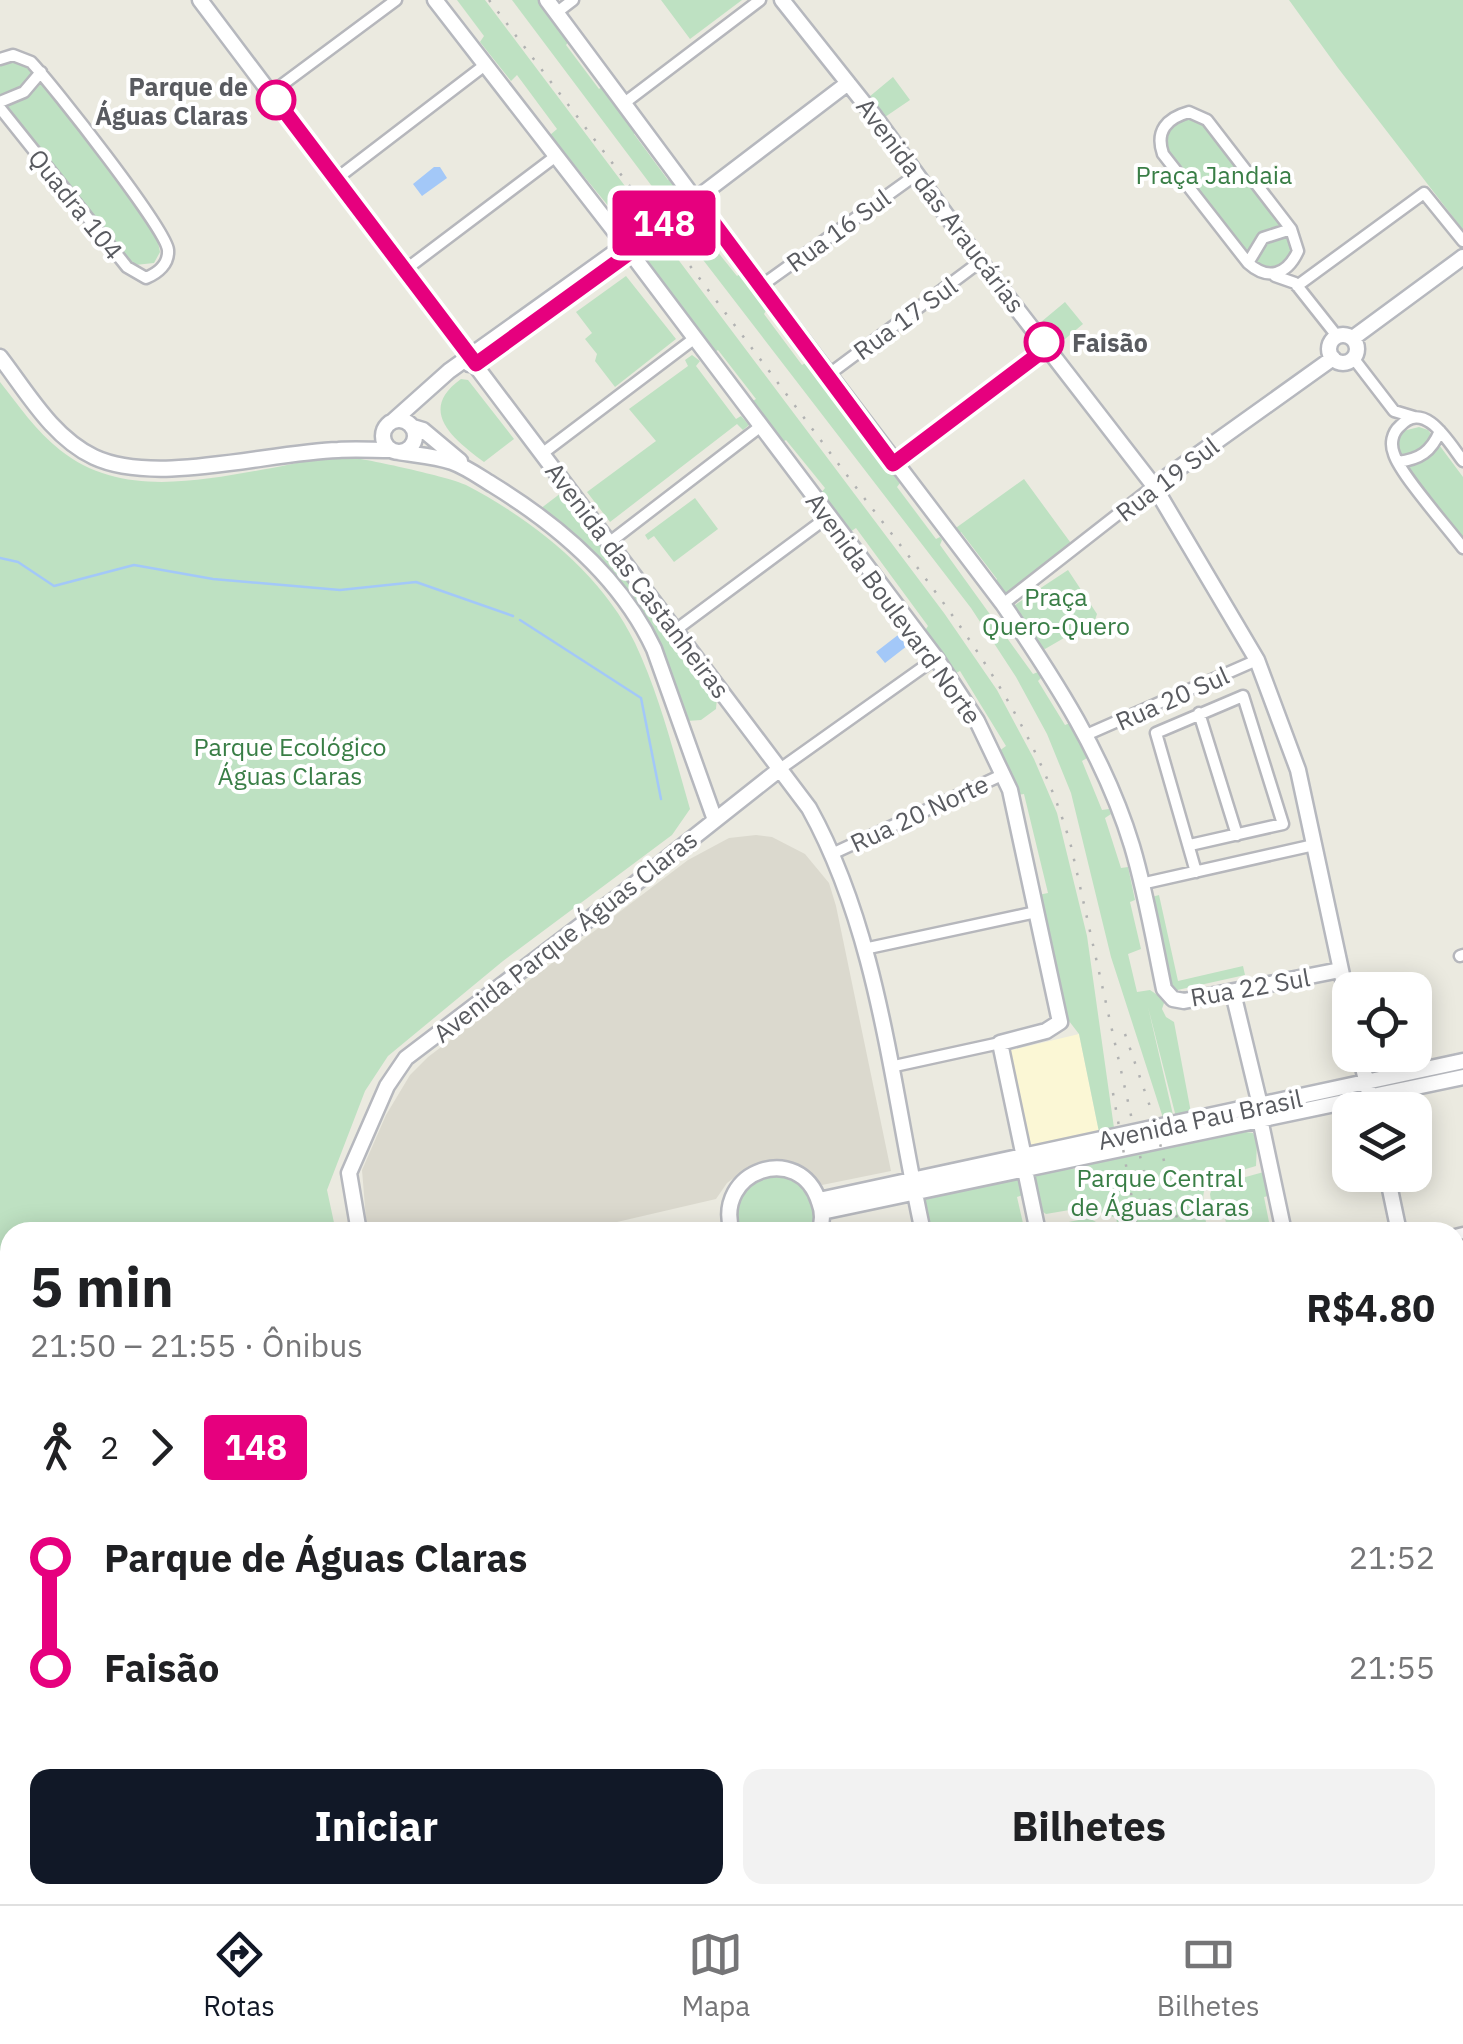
<!DOCTYPE html>
<html lang="pt">
<head>
<meta charset="utf-8">
<style>
  body { margin:0; font-family:"IBM Plex Sans",sans-serif; background:#f2f2f2; color:#202124; height:100vh; display:flex; flex-direction:column; font-size:38px; white-space:nowrap }
  * { box-sizing:border-box; margin:0 }
  p { font-size:32px; color:#757577 }
  .icon { flex:none; width:55px; height:55px; fill:none; stroke:currentColor; stroke-width:2; stroke-linecap:round; stroke-linejoin:round }
  .map { position:relative; flex:1; overflow:hidden }
  .side { position:absolute; left:0px; top:1222px; width:1465px; height:682px; display:flex; flex-direction:column; background:#fff; border-radius:30px 30px 0 0; box-shadow:0 5px 25px #0003 }
  .side>* { flex:none }
  .badge { padding:0 20px; border-radius:8px; font-size:35px; line-height:65px }
  .controls { position:absolute; left:1332px; top:972px; display:grid; gap:20px }
  .controls a { display:grid; place-items:center; width:100px; height:100px; border-radius:20px; background:#fff; box-shadow:0 5px 25px #0003; font-size:50px }
  .map>.badge { position:absolute; translate:-50% -50%; box-shadow:0 0 0 5px #fff }
  .legs { display:flex; align-items:center; gap:15px; height:110px; padding:0 30px; font-size:32px }
  .legs p { margin-inline-start:auto }
  .headline { display:flex; align-items:center; justify-content:space-between; height:170px; padding:0 30px }
  h1 { font-size:55px; font-weight:800; line-height:75px }
  .primary-button { display:flex; gap:20px; margin-top:auto; padding:20px 30px }
  .primary-button a { flex:1; height:115px; border-radius:20px; background:#111827; color:#fff; font-size:40px; font-weight:800; line-height:115px; text-align:center }
  .primary-button a+a { background:#f2f2f2; color:#202124 }
  ul { padding:0 30px; list-style:none }
  li { display:flex; align-items:center; gap:35px; height:110px; font-size:38px }
  li i { display:grid; place-items:center; width:15px; height:100%; margin:0 12px; background:currentColor }
  li i::after { content:''; width:25px; height:25px; margin:-12px; border:8px solid; border-radius:50%; background:#fff }
  li p { margin-inline-start:auto }
  li:first-child i { background:linear-gradient(#0000 50%,currentColor 0) }
  li:last-child i { background:linear-gradient(currentColor 50%,#0000 0) }
  .menu { display:flex; justify-content:space-around; align-items:center; height:140px; border-top:2px solid #e0e0e0; background:#fff; font-size:28px; color:#757577 }
  .menu a { display:grid; justify-items:center; gap:5px }
  .menu .on { color:#111827 }
  .map>svg:first-child { display:block }
</style>
</head>
<body>
<div class="map">
<svg width="1463" height="1904" viewBox="0 0 1463 1904">
  <rect width="100%" height="100%" fill="#ebeae0"/>
  <!-- commercial -->
  <path fill="#fbf7d5" d="M1079,1034L1099,1132L1028,1148L1007,1051Z"/>
  <!-- education -->
  <path fill="#dbd9ce" d="M756,835L772,837L805,854L829,883L836,906L891,1171L822,1185L804,1167L783,1160H770L747,1168L727,1183L716,1199L574,1232H367L362,1170L386,1115L410,1075L428,1057L688,860L729,838Z"/>
  <!-- green -->
  <path fill="#bee1c2" d="M457,0H485L643,210V216L628,230L550,135L557,129L517,75L511,81L480,42L484,36Z
    M512,0H539L570,40L566,45L599,89L604,85L638,129L634,134L668,180L674,176L681,190L679,195L663,201Z
    M661,0H742L690,39Z
    M1289,0H1463V230L1338,68Z
    M23,58L37,72L156,233L160,252L154,263L135,265L122,256L0,96V61Z
    M893,77L910,100L885,117L869,97Z
    M1197,114L1297,241L1290,265L1259,273L1163,154L1165,124Z
    M688,215L737,276L740,274L767,309L764,314L802,365L807,362L870,448L873,447L900,483L897,487L936,539L940,537L942,540L940,545L1033,674L1038,672L1042,677L1038,681L1065,725L1070,723L1087,758L1082,761L1102,810L1109,809L1111,814L1105,818L1121,868L1128,867L1135,900L1130,902L1141,949L1128,954L1137,992L1150,990L1165,1000L1162,1009L1166,1017L1174,1022L1192,1118L1177,1121L1148,1007L1174,1119L1164,1121L1111,957L1071,793L1047,734L1016,677L971,608L677,226Z
    M662,238L944,613L997,690L1034,759L1057,813L1087,936L1114,1128L1099,1132L1079,1034L1069,1021L1065,1008L1038,895L1048,893L1024,794L1017,795L1011,773L999,751L1006,746L960,671L954,674L924,632L928,626L856,528L850,532L821,493L825,488L786,440L781,443L751,402L756,399L718,350L713,353L642,253Z
    M626,276L676,339L615,387L595,361L597,354L585,339L592,333L576,312Z
    M1065,302L1083,324L1059,344L1041,322Z
    M692,355L700,361L696,366L736,419L741,416L749,425L743,430L737,424L610,522L587,492L656,441L629,409L688,366L685,360Z
    M461,379L468,380L514,439L484,462C455,440 416,411 461,379Z
    M0,382C19,406 36,431 60,450C121,499 202,480 272,468C295,464 324,455 347,457C368,459 449,477 466,485C533,520 602,574 635,643C660,696 674,754 690,809L672,835L503,961L388,1056L365,1091L327,1190L336,1232H10V1895H484L486,1904H0Z
    M1419,427L1428,430L1463,477V539L1399,457L1398,441L1403,431Z
    M1024,479L1073,546L1004,599L993,585L997,579L961,532L957,535L953,530Z
    M561,493L717,697L716,709L701,720L687,721C659,626 620,567 540,509Z
    M695,498L718,529L674,562L654,536L648,540L645,535Z
    M1068,570L1097,614L1095,620L1045,649L1037,647L1012,607Z
    M1159,895L1178,981L1243,966L1245,975L1173,991L1152,897Z
    M1246,1132L1253,1133L1257,1142L1256,1166C1205,1182 1196,1175 1208,1232H1119L1116,1218L1087,1207L1046,1214L1036,1207L1030,1179L1043,1170L1074,1169L1102,1160Z
    M785,1170L816,1198V1232H736V1194L744,1182Z
    M1271,1170L1276,1194L1264,1197L1271,1232H1228L1222,1205L1212,1207L1210,1194L1213,1186Z
    M1019,1178L1023,1195L1017,1197L1025,1232H929L922,1199Z
    M1089,1218L1096,1222L1098,1232H1044L1043,1227Z
    M1455,1555L1463,1593V1629L1455,1627Z
    M1169,1895H1432L1431,1904H1128L1158,1901Z"/>
  <!-- water -->
  <path fill="#a3c8f8" d="M434,167H440L447,178L422,196L413,184Z
    M898,635L907,646L885,663L876,652Z
    M10,1612V1695L0,1686V1620Z"/>
  <g fill="none" stroke-linecap="round" stroke-linejoin="round">
    <!-- stream -->
    <path stroke="#a3c8f8" stroke-width="2.5" d="M0,558L18,562L54,586L134,565L213,579L340,590L416,582L513,616
      M520,620L641,698L661,799
      M172,1895L180,1904"/>
    <defs>
      <path id="street" d="M556,13L573,0
        M0,59L13,55L31,62C52,84 166,229 168,250C169,264 158,273 146,278L127,267L0,108
        M271,93L396,0
        M0,102L24,92L41,72
        M623,104L760,0
        M1189,112L1207,120L1291,229L1298,251C1287,275 1268,281 1248,263L1163,154C1155,131 1167,118 1189,112Z
        M336,179L485,65
        M1248,263L1263,238L1291,229
        M405,270L556,156
        M1275,276L1295,283L1337,336
        M761,286L917,174
        M1297,286L1424,193L1463,241
        M1354,359L1394,411L1414,417
        M828,375L981,261
        M543,453L695,338
        M1463,461C1449,443 1425,399 1400,426C1392,433 1390,444 1394,454C1400,474 1448,528 1463,548
        M1398,462C1420,459 1431,452 1440,431
        M893,463L1048,347
        M610,542L761,426
        M1003,604L1154,486
        M677,629L829,516
        M1199,713L1237,835
        M1086,735L1257,660
        M780,769L936,658
        M1190,845L1283,824L1243,696L1156,733L1196,872
        M834,853L1004,774
        M1141,884L1314,845
        M864,949L1036,912
        M1460,956L1463,955
        M890,1067L1000,1043
        M1455,1235L1463,1233
        M1455,1402L1463,1400"/>
      <path id="secondary" d="M200,0L809,808C880,936 892,1091 923,1232
        M435,0L622,241
        M547,0L688,190
        M782,0L875,117L976,256L1154,486L1257,660L1298,770L1350,1012
        M701,195L848,83
        M698,202L1003,604C1055,680 1105,757 1132,846C1146,893 1154,941 1164,989L1173,999L1184,1001L1340,970
        M630,252L936,658L977,721L1010,790L1060,1022L1046,1031L1000,1043L1024,1157
        M1329 349a14 14 0 1 1 28 0a14 14 0 1 1-28 0Z
        M1353,338L1463,257
        M0,357C27,392 52,437 94,457C156,486 269,452 338,450C355,449 373,450 391,450
        M469,364H476L509,340
        M383 436a16 16 0 1 1 32 0a16 16 0 1 1-32 0Z
        M393,421L449,371L618,250
        M413,427L423,430L460,461
        M398,452C416,455 435,456 452,462C466,467 480,477 493,485C558,525 621,578 654,649L715,820
        M1154,486L1333,358
        M1233,993L1260,1105
        M1360,1055L1373,1110
        M1260,1119L1284,1232
        M1025,1170L1038,1232
        M1387,1175L1399,1232
        M819,1200L1463,1061
        M822,1212L1463,1077
        M359,1232L349,1173L387,1086L406,1058L622,894L780,769
        M732,1232C713,1170 800,1141 819,1202C823,1212 823,1222 819,1232
        M1455,1502L1463,1541
        M1455,1645L1463,1646
        M1455,1681L1463,1709
        M1455,1806L1463,1727
        M499,1895L501,1904
        M928,1895L947,1904
        M956,1895L975,1904
        M764,1904L768,1895
        M1091,1904L1149,1900L1160,1895
        M1442,1904L1443,1895
        M1462,1904L1463,1898"/>
    </defs>
    <!-- street casing -->
    <use href="#street" stroke="#b6b7bc" stroke-width="15"/>
    <!-- secondary casing -->
    <use href="#secondary" stroke="#b6b8be" stroke-width="19"/>
    <!-- street -->
    <use href="#street" stroke="#fff" stroke-width="10"/>
    <!-- secondary -->
    <use href="#secondary" stroke="#fff" stroke-width="14"/>
    <!-- rail -->
    <path stroke="#b1b2b2" stroke-width="2.5" stroke-dasharray="2.5 12" stroke-linecap="butt" d="M489,0C603,151 718,302 831,454C923,578 1028,695 1071,846L1157,1232
      M1125,1034L1155,1121L1180,1232
      M1113,1093L1138,1232
      M1455,1840L1463,1846
      M1455,1872L1463,1877
      M1218,1904L1220,1895"/>
    <defs>
      <path id="secondary-bridge" d="M630,237L680,198
        M635,245L685,207"/>
    </defs>
    <!-- secondary-bridge casing -->
    <use href="#secondary-bridge" stroke="#b6b8be" stroke-width="19" stroke-linecap="butt"/>
    <!-- secondary-bridge -->
    <use href="#secondary-bridge" stroke="#fff" stroke-width="14"/>
  </g>
  <g fill="none" stroke-linecap="round" stroke-linejoin="round">
    <defs>
      <path id="line-1" d="M276,100L476,364L628,254L631,248L691,203L698,202L893,464L1048,347L1044,342"/>
    </defs>
    <!-- line-1 casing -->
    <use href="#line-1" stroke="#fff" stroke-width="22"/>
    <!-- line-1 -->
    <use href="#line-1" stroke="#e6007e" stroke-width="15"/>
  </g>
  <!-- markers -->
  <g fill="#fff" stroke="#e6007e" stroke-width="5">
    <circle cx="276" cy="100" r="18"/>
    <circle cx="1044" cy="342" r="18"/>
  </g>
  <g text-anchor="middle" dominant-baseline="central" stroke-width="8" stroke-linejoin="round" paint-order="stroke">
    <!-- stop labels -->
    <g font-size="25" font-weight="bold" fill="#595b60" stroke="#fff" text-anchor="end">
      <text x="248" y="86">Parque de<tspan x="248" dy="29">Águas Claras</tspan></text>
      <text x="1072" y="342" text-anchor="start">Faisão</text>
    </g>
    <!-- park labels -->
    <g font-size="25" fill="#397e46" stroke="#fff">
      <text x="1214" y="174">Praça Jandaia</text>
      <text x="1056" y="596">Praça<tspan x="1056" dy="29">Quero-Quero</tspan></text>
      <text x="290" y="746">Parque Ecológico<tspan x="290" dy="29">Águas Claras</tspan></text>
      <text x="1160" y="1177">Parque Central<tspan x="1160" dy="29">de Águas Claras</tspan></text>
    </g>
    <!-- street labels -->
    <g font-size="25" fill="#595b60" stroke="#fff">
      <text transform="translate(76 204) rotate(51)">Quadra 104</text>
      <text transform="translate(941 205) rotate(53)">Avenida das Araucárias</text>
      <text transform="translate(838 230) rotate(-36)">Rua 16 Sul</text>
      <text transform="translate(905 318) rotate(-36)">Rua 17 Sul</text>
      <text transform="translate(1167 479) rotate(-37)">Rua 19 Sul</text>
      <text transform="translate(638 580) rotate(53)">Avenida das Castanheiras</text>
      <text transform="translate(894 608) rotate(54)">Avenida Boulevard Norte</text>
      <text transform="translate(1172 698) rotate(-24)">Rua 20 Sul</text>
      <text transform="translate(919 813) rotate(-25)">Rua 20 Norte</text>
      <text transform="translate(565 936) rotate(-38)">Avenida Parque Águas Claras</text>
      <text transform="translate(1250 987) rotate(-10)">Rua 22 Sul</text>
      <text transform="translate(1200 1119) rotate(-12)">Avenida Pau Brasil</text>
    </g>
  </g>
</svg>
<div class="controls">
<a><svg class="icon" aria-label="locate" viewBox="0 0 24 24"><circle cx="12" cy="12" r="6"/><path d="M12 2v4M12 18v4M2 12h4M18 12h4"/></svg></a>
<a><svg class="icon" aria-label="layers" viewBox="0 0 24 24"><path d="M12 4l9 5-9 5-9-5zM3 14l9 5 9-5"/></svg></a>
</div>
<b class="badge" style="left:664px;top:223px;background:#e6007e;color:#fff">148</b>
<section class="side">
<div class="headline"><div><h1>5 min</h1><p>21:50 – 21:55 · Ônibus</p></div><b>R$4.80</b></div>
<div class="legs"><svg class="icon" aria-label="walk" viewBox="0 0 24 24"><circle cx="13" cy="4" r="2"/><path d="M13 8l-2 6 4 7M11 14l-3 7M7 12l3-4h3l4 4"/></svg>2<svg class="icon" aria-label="forward" viewBox="0 0 24 24"><path d="M9 5l7 7-7 7"/></svg><b class="badge" style="background:#e6007e;color:#fff">148</b></div>
<ul>
<li><i style="color:#e6007e"></i><b>Parque de Águas Claras</b><p>21:52</p></li>
<li><i style="color:#e6007e"></i><b>Faisão</b><p>21:55</p></li>
</ul>
<div class="primary-button"><a>Iniciar</a><a>Bilhetes</a></div>
</section>
</div>
<nav class="menu">
<a class="on"><svg class="icon" aria-label="directions" viewBox="0 0 24 24"><path d="M12 3l9 9-9 9-9-9zM9 14v-3h6M13 9l2 2-2 2"/></svg>Rotas</a>
<a><svg class="icon" aria-label="map" viewBox="0 0 24 24"><path d="M3 6l6-2 6 2 6-2v14l-6 2-6-2-6 2zM9 4v14M15 6v14"/></svg>Mapa</a>
<a><svg class="icon" aria-label="tickets" viewBox="0 0 24 24"><path d="M3 7h18v10H3zM15 7v10"/></svg>Bilhetes</a>
</nav>
</body>
</html>
